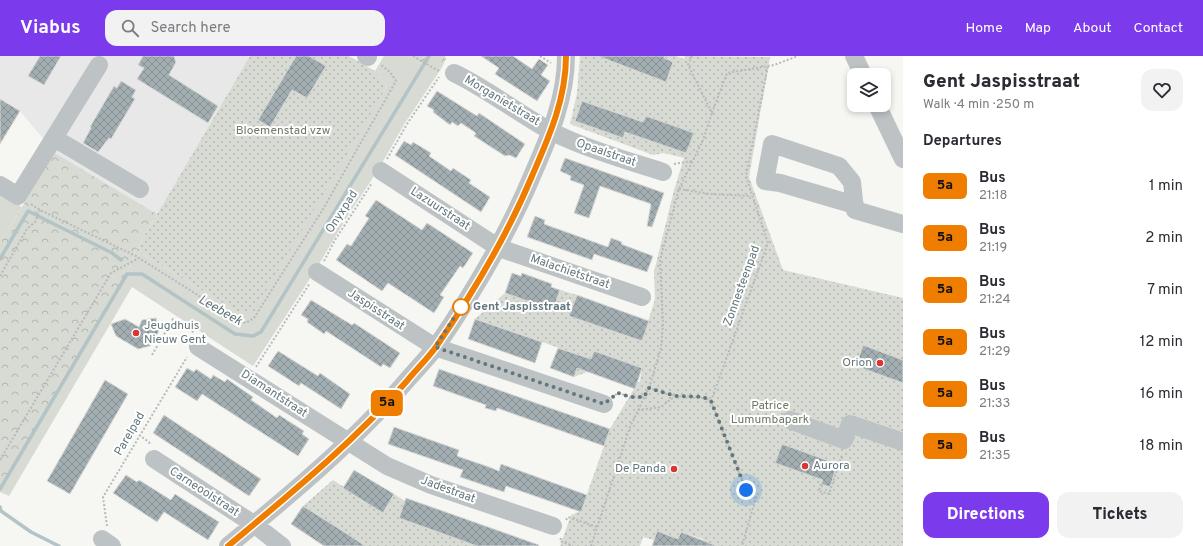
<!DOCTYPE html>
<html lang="en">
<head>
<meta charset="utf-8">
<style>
  body { margin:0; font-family:Overpass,sans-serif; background:#f2f2f3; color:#2b2b33; height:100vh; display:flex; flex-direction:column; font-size:15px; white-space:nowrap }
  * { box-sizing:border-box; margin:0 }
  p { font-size:13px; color:#7c7c81 }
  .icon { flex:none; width:22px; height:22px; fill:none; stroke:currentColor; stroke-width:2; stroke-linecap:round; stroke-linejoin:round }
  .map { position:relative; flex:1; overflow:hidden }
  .panel { display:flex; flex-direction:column; background:#fff; width:300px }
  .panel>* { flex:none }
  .badge { padding:0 8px; border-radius:6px; font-size:14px; line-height:26px }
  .tools { position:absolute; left:847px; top:12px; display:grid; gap:8px }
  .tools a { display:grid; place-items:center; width:44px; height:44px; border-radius:8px; background:#fff; box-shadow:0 2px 6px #0003; font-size:20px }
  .you { position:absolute; width:20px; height:20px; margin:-10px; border:3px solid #fff; border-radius:50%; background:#1a73e8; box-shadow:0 0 0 6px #1a73e833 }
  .map>.badge { position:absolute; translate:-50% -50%; box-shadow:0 0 0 2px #fff }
  h2 { padding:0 20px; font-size:15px; line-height:36px }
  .round { display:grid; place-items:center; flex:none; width:42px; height:42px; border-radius:12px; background:#f2f2f3 }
  .headline { display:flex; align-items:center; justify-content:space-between; height:68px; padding:0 20px }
  h1 { font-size:19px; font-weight:800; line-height:30px }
  .button { display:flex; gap:8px; margin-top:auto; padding:8px 20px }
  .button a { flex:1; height:46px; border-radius:12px; background:#7c3aed; color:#fff; font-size:16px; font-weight:800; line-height:46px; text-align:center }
  .button a+a { background:#f2f2f3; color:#2b2b33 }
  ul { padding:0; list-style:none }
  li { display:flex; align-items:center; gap:12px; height:52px; padding:0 20px }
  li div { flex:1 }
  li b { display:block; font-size:15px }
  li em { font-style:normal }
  li .badge { min-width:44px; font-weight:700; text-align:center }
  header { display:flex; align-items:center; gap:24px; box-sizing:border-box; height:56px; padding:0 20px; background:#7c3aed; color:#fff }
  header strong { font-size:19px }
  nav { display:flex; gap:22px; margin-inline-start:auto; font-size:14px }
  .search { width:280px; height:36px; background:#f2f2f3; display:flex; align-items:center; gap:10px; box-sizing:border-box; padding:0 14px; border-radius:12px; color:#7c7c81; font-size:15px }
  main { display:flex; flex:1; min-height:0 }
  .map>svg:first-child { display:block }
</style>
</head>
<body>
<header>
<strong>Viabus</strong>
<div class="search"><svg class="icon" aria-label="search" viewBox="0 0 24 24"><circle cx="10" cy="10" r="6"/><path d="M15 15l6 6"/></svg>Search here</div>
<nav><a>Home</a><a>Map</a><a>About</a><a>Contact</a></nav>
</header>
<main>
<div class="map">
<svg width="903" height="490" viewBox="0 0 903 490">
  <defs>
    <pattern id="forest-crowns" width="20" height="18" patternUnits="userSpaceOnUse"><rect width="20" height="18" fill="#d7dbd3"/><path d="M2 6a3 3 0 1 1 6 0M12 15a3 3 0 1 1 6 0" fill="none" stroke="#b2b6b0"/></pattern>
    <pattern id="park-dots" width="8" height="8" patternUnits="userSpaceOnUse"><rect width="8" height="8" fill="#d7dbd3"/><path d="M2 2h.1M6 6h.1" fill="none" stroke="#b2b6b0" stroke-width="1.8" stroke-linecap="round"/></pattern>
    <pattern id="building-cross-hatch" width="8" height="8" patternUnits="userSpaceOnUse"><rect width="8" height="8" fill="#a2aeb1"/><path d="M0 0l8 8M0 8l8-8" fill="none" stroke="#889295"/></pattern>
  </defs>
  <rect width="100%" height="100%" fill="#f6f6f3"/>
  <!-- built -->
  <path fill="#e7e8e7" d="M0,0H250L157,158L55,97L20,55L0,43Z"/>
  <!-- grass -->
  <path fill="#d7dbd3" d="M384,0H409L418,7L441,13L405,67L378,114L347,161L315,215L253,310L132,231L9,440L0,436V433L127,218L136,194L239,257L387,30L375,15Z
    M0,138L22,151L0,187Z"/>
  <!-- forest -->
  <path fill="url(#forest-crowns)" d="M409,0H445L446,3L441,13L418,7Z
    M55,97L157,158L136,194L127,218L0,433V187Z"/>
  <!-- park -->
  <path fill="url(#park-dots)" d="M250,0H349L375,15L387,30L253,257H239L136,194Z
    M580,0H676L684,3L685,0L770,1L749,121L783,214L903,242V490H701L703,483L681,476L678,483L657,475L654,484L643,481L640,490H560L571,459L581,455L610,373L638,326H640L642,312L594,295L587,316L574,321L581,300L534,283L526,304L523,279L475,263L505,237L553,254L560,234L577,239L570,260L642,285L655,243L654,216L674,134L684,102L664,97L653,99L570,68L577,37Z
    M333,424L383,456L394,438L405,445L399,462L443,478L451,458L462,464L455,482L477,490H365L303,450Z"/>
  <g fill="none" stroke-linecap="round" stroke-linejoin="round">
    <!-- stream -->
    <path stroke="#b4c3c5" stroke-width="3.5" d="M0,203L28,155L112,197L121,204
      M0,433L127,218H142L235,278L253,280L261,276L429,0
      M0,451L1,455L31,476L59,490"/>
  </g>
  <!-- building -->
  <path fill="url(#building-cross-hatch)" stroke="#d8d7d6" d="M40,0H61L44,29L28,20Z
    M143,0H174L176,6L169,19L218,50L208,67L137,23L144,12L138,9Z
    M296,0H309L326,10L307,42L292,34L270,71L258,64Z
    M481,0H513L532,13L539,3L548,9L541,19L550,25L537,45L495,18L499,12Z
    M598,0H664V2L673,6L666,26Z
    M121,25L136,34L132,41L135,43L111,83L109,82L98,96L83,87L91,72L90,71L114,30L117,32Z
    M437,35L477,60L479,57L525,88L516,102L509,99L505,100L491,91L474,80L476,77L461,67L458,70L452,66L450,69L433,56L434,54L427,50Z
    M0,43L20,55L0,88Z
    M582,45L643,66L646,60L694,77L686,97L625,76L623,82L575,65Z
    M404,85L411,89L413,86L431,97L429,100L451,115L453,112L471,124L469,127L490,141L481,156L395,99Z
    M565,102L664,137L652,171L647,170L651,148L600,130L589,162L574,157L584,129L570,124L571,120L560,115Z
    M376,144L422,174L427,167L473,197L463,212L460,210L440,239L444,241L434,257L388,227L382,235L336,204L347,188L351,190L369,162L365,160Z
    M535,160L545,164L544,168L608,191L611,182L622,186L621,188L653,200L647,216L594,198L592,204L527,181Z
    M512,217L521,220L522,217L552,228L551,231L560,234L553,254L505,237Z
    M577,239L649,265L642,285L569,260Z
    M311,244L352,269L354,267L400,297L390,312L383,308L381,311L326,275L324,278L307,266L308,263L301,259Z
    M156,262L159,275L150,290L138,293L116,280L111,268L125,263L139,271L142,264Z
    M475,263L542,286L535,307L468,283Z
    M863,289L903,304V327L856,310Z
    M558,292L591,303L594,295L642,312L635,333L577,312L574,321L550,312Z
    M278,295L318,320L320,317L350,338L341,353L301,327L299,330L268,310Z
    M187,312L194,316L196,313L211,323L213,319L225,326L227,323L253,341L251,344L257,348L277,362L279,359L304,375L302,378L309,383L298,400L202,338L197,345L175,331Z
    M439,313L610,373L604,390L497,352L496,355L485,352L486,349L433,330Z
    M105,324L128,338L70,438L47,425Z
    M164,359L261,423L249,440L153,377Z
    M394,371L459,394L457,400L489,411L499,415L501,408L587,439L581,456L506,430L504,436L460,421L463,414L388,388Z
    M782,388L829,405L827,412L835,415L830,431L821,428L823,424L775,407Z
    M354,414L394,438L383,457L343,432Z
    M126,419L137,426L139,424L171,444L175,438L219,466L208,484L164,456L157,466L113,437Z
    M406,442L539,489L538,490H477L399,462Z
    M303,450L349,479L365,490H324L291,468Z
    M657,475L678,483L681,476L717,490H652Z"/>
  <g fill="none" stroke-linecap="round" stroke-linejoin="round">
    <!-- path -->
    <path stroke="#b6babc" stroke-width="2" stroke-dasharray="2 2" stroke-linecap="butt" d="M413,0L437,14L441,15
      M540,0L551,7
      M712,57L727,17L774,9L798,0
      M387,103L407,68L439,21
      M674,108L692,105
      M679,133L710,138L751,140
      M31,148L40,154L138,201
      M324,205L335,184L372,127
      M0,220L27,173L35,166L40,154
      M152,299L173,263L195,277
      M256,311L310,227
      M649,332L661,292L663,268L660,204L679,133L703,84L712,57L688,9L692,0
      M615,339L618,337L631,341H644
      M711,345L768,187L746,120L768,10
      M638,354L661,351L675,340
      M139,379L149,386L150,389
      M0,404L111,217L139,202L234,262L246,267L254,262L323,153L396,25L390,16L380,8
      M821,428L819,435L829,438L842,399
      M566,464L568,461L597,471
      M107,470L103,441L187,301
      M561,482L560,485L573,490
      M591,490L630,371L649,332L675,340L703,341L711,345L746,434L756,441L742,490"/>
    <!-- minor -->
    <path stroke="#bdc3c5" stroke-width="18" d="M366,0L368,1
      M854,0L863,19
      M454,17C494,36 529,67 570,84C600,97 632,106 663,116
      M877,49L903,103
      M54,82L140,133
      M381,115L499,192L642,241
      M0,129L18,140L99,9
      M855,149L780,127L765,125L772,88L839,110L852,126L855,154L903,168
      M317,216L435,291L604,348
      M198,291L387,410L431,429L553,470
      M790,364L844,384L850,368L903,386
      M154,403L255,469L282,490
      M102,483L112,490
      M228,490C291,438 354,386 408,323C417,313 427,302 436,291C473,237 507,180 532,120C549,81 566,43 566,0"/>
  </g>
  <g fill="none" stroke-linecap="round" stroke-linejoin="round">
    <defs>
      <path id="line" d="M228,490C290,438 353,387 406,326C416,314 427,303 436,291C473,237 507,180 532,120C549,81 566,43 566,0"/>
    </defs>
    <!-- line casing -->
    <use href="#line" stroke="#fff" stroke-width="9"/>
    <!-- line -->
    <use href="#line" stroke="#ef7d00" stroke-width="6"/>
    <!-- walk -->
    <path stroke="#63777d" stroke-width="4" stroke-dasharray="0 7.2" d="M461,251L435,291L604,348L618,337L631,341H644L649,332L675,340L703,341L711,345L746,434"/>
  </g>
  <!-- markers -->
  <circle fill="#fff" stroke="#ef7d00" stroke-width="2" cx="461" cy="251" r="8"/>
  <g fill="#da3530" stroke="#fff" stroke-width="1.5">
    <circle cx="136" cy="277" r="4"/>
    <circle cx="880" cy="307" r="4"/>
    <circle cx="805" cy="410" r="4"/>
    <circle cx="674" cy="413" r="4"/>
  </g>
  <g text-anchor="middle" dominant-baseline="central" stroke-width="4" stroke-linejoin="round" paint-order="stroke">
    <!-- street labels -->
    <g font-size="12" fill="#63777d" stroke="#fff">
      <text transform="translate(502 45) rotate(31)">Morganietstraat</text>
      <text transform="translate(606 97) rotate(19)">Opaalstraat</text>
      <text transform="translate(440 153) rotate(33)">Lazuurstraat</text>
      <text transform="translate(342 156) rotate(-57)">Onyxpad</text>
      <text transform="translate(570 216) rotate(19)">Malachietstraat</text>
      <text transform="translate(742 230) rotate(-70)">Zonnesteenpad</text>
      <text transform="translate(376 254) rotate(33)">Jaspisstraat</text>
      <text transform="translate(274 338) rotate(33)">Diamantstraat</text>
      <text transform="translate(130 378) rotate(-60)">Parelpad</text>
      <text transform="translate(448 434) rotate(20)">Jadestraat</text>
      <text transform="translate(204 436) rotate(33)">Carneoolstraat</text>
    </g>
    <!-- park labels -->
    <g font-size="12" fill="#6e7a65" stroke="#fff">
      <text x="283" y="75">Bloemenstad vzw</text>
      <text x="770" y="350">Patrice<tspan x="770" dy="14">Lumumbapark</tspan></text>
    </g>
    <!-- stop labels -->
    <g font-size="12" font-weight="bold" fill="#63777d" stroke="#fff" text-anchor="start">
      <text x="473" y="251">Gent Jaspisstraat</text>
    </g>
    <!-- poi labels -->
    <g font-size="12" fill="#63777d" stroke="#fff" text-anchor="start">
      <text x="144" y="270">Jeugdhuis<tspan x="144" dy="14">Nieuw Gent</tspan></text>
      <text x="872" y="307" text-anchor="end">Orion</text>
      <text x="813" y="410">Aurora</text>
      <text x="666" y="413" text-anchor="end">De Panda</text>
    </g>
    <!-- water labels -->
    <g font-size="13" font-style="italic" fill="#5e7678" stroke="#fff">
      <text transform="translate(220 255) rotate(30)">Leebeek</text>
    </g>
  </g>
</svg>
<div class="tools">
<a><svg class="icon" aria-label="layers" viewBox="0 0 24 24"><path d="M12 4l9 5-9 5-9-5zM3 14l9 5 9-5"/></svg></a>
</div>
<div class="you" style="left:746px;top:434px"></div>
<b class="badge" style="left:387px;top:347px;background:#ef7d00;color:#111">5a</b>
</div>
<section class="panel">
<div class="headline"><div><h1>Gent Jaspisstraat</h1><p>Walk · 4 min · 250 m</p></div><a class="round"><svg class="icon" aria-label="heart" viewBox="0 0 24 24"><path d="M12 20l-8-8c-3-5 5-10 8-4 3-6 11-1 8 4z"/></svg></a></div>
<h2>Departures</h2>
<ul>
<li><span class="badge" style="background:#ef7d00;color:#111">5a</span><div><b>Bus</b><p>21:18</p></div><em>1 min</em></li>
<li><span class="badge" style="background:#ef7d00;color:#111">5a</span><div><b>Bus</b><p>21:19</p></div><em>2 min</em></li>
<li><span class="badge" style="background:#ef7d00;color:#111">5a</span><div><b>Bus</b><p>21:24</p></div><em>7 min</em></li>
<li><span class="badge" style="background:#ef7d00;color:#111">5a</span><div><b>Bus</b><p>21:29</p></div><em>12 min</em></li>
<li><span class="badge" style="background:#ef7d00;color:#111">5a</span><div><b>Bus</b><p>21:33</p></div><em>16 min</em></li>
<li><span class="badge" style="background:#ef7d00;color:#111">5a</span><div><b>Bus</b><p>21:35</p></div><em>18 min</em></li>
</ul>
<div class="button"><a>Directions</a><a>Tickets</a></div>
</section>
</main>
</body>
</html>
